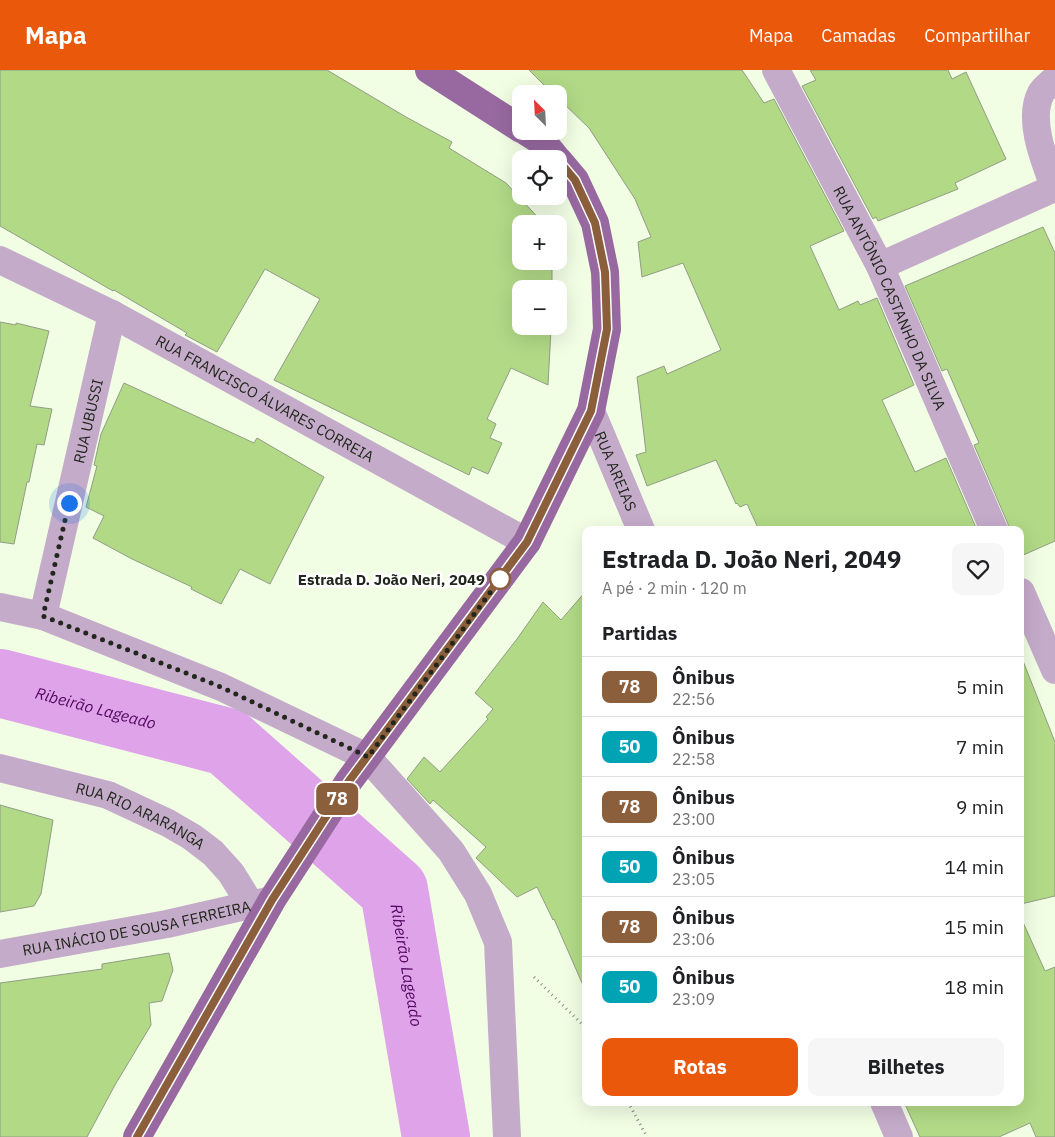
<!DOCTYPE html>
<html lang="pt">
<head>
<meta charset="utf-8">
<style>
  body { margin:0; font-family:"IBM Plex Sans",sans-serif; background:#f6f6f6; color:#202124; height:100vh; display:flex; flex-direction:column; font-size:19px; white-space:nowrap }
  * { box-sizing:border-box; margin:0 }
  p { font-size:16px; color:#757577 }
  .icon { flex:none; width:28px; height:28px; fill:none; stroke:currentColor; stroke-width:2; stroke-linecap:round; stroke-linejoin:round }
  .map { position:relative; flex:1; overflow:hidden }
  .sheet { position:absolute; left:582px; top:456px; width:442px; height:580px; display:flex; flex-direction:column; background:#fff; border-radius:10px; box-shadow:0 5px 20px #0002 }
  .sheet>* { flex:none }
  .badge { padding:0 10px; border-radius:8px; font-size:18px; line-height:32px }
  .needle { width:32px; rotate:336deg }
  .controls { position:absolute; left:512px; top:15px; display:grid; gap:10px }
  .controls a { display:grid; place-items:center; width:55px; height:55px; border-radius:10px; background:#fff; box-shadow:0 5px 20px #0002; font-size:25px }
  .you { position:absolute; width:25px; height:25px; margin:-12px; border:4px solid #fff; border-radius:50%; background:#1a73e8; box-shadow:0 0 0 8px #1a73e833 }
  .map>.badge { position:absolute; translate:-50% -50%; box-shadow:0 0 0 2px #fff }
  h2 { padding:0 20px; font-size:19px; line-height:45px }
  .round { display:grid; place-items:center; flex:none; width:52px; height:52px; border-radius:10px; background:#f6f6f6 }
  .headline { display:flex; align-items:center; justify-content:space-between; height:85px; padding:0 20px }
  h1 { font-size:24px; font-weight:800; line-height:38px }
  .button { display:flex; gap:10px; margin-top:auto; padding:10px 20px }
  .button a { flex:1; height:58px; border-radius:10px; background:#ea580c; color:#fff; font-size:20px; font-weight:800; line-height:58px; text-align:center }
  .button a+a { background:#f6f6f6; color:#202124 }
  ul { padding:0; list-style:none }
  li { display:flex; align-items:center; gap:15px; height:60px; padding:0 20px; border-top:1px solid #e0e0e0 }
  li div { flex:1 }
  li b { display:block; font-size:19px }
  li em { font-style:normal }
  li .badge { min-width:55px; font-weight:700; text-align:center }
  header { display:flex; align-items:center; gap:30px; box-sizing:border-box; height:70px; padding:0 25px; background:#ea580c; color:#fff }
  header strong { font-size:24px }
  nav { display:flex; gap:28px; margin-inline-start:auto; font-size:18px }
  .map>svg:first-child { display:block }
</style>
</head>
<body>
<header>
<strong>Mapa</strong>
<nav><a>Mapa</a><a>Camadas</a><a>Compartilhar</a></nav>
</header>
<div class="map">
<svg width="1055" height="1067" viewBox="0 0 1055 1067">
  <rect width="100%" height="100%" fill="#f1fee4"/>
  <g fill="none" stroke-linecap="round" stroke-linejoin="round">
    <!-- river -->
    <path stroke="#dea3e9" stroke-width="68" id="s1" d="M0,613L227,672L394,820L436,1067"/>
  </g>
  <!-- building -->
  <path fill="#b1d986" stroke="#919d85" d="M0,0H327L406,47L452,72L449,78L506,113L544,154H521V191H551L552,199V219H516L521,225V256H549L551,259L548,315L511,298L487,349L496,354L490,368L502,373L488,404L472,397L469,405L274,310L320,229L265,199L217,282L185,265L187,263L114,220L113,221L0,156Z
    M529,0H742L764,33L774,29L844,161L810,176L839,240L858,231L860,235L877,228L914,315L882,330L915,402L946,388L977,460H759L747,434L740,437L737,433L736,434L716,390L647,416L636,385L646,382L637,307L664,296L667,304L721,280L683,193L642,207L638,172L651,167L635,129L589,58L559,29V24H553Z
    M810,0H948L952,9L966,2L1006,89L955,113L958,119L878,151L876,147L873,149L802,16L816,10Z
    M1043,157L1055,183V471L1021,486V460H1009L1008,454L974,375L979,373L947,299L942,301L905,216Z
    M0,252L16,255V253L49,261L30,336L52,339L44,375L37,374L29,412H27L14,474L0,472Z
    M124,313L254,373L257,368L324,407L270,514L240,499L221,534L191,519L192,517L132,489L93,468L104,446L86,437L97,396L94,395L101,364Z
    M586,521V922L554,849L553,850L537,817L517,827L476,788L486,777L433,730L430,734L407,709L424,687L440,702L488,649L486,647L493,639L475,623L517,569L543,532L561,550Z
    M1021,591H1023L1055,672V826L1021,834Z
    M0,735L53,750L41,824L34,836L0,842Z
    M1021,848L1045,901L1055,897V1067H1036L1030,1053L999,1067H920L904,1032H1021Z
    M169,883L173,900L162,931L149,933L151,955L115,1015L87,1067H0V913L102,899V894Z"/>
  <g fill="none" stroke-linecap="round" stroke-linejoin="round">
    <!-- path -->
    <path stroke="#868f7d" stroke-width="3" stroke-dasharray="1 4" stroke-linecap="butt" d="M534,907L582,954L586,961
      M628,1032L647,1067"/>
    <!-- minor -->
    <g stroke="#c5abca" stroke-width="28">
      <path id="s2" d="M776,0L880,196L994,460"/>
      <path d="M1055,9C1051,13 1044,18 1041,23C1027,50 1045,92 1055,119"/>
      <path id="s3" d="M0,190L112,244L527,472"/>
      <path d="M880,196L1054,118"/>
      <path id="s4" d="M591,341L641,460"/>
      <path d="M1021,522L1055,600"/>
      <path d="M0,537L43,546L221,617L367,687L451,781L478,824L498,872L507,1067"/>
      <path id="s5" d="M43,546L112,244"/>
      <path id="s6" d="M0,698L108,725L168,753L192,767L213,783L231,803L251,835"/>
      <path id="s7" d="M0,884L167,854L268,831"/>
      <path d="M884,1032L899,1067"/>
    </g>
    <!-- major -->
    <path stroke="#9869a1" stroke-width="28" d="M429,0L521,59
      M525,61L544,73L557,89
      M137,1067L272,830L349,711L527,472L591,341L607,259L605,202L595,153L575,110L559,91"/>
  </g>
  <g fill="none" stroke-linecap="round" stroke-linejoin="round">
    <defs>
      <path id="line" d="M137,1067L272,830L349,711L527,472L591,341L607,259L605,202L595,153L575,110L559,91"/>
    </defs>
    <!-- line casing -->
    <use href="#line" stroke="#fff" stroke-width="11"/>
    <!-- line -->
    <use href="#line" stroke="#8b5e3c" stroke-width="8"/>
    <!-- walk -->
    <path stroke="#22271d" stroke-width="5" stroke-dasharray="0 9" d="M69,433L43,546L221,617L368,687L504,504L500,509"/>
  </g>
  <!-- markers -->
  <circle fill="#fff" stroke="#8b5e3c" stroke-width="2.5" cx="500" cy="509" r="10"/>
  <g text-anchor="middle" dominant-baseline="central" stroke-width="5" stroke-linejoin="round" paint-order="stroke">
    <!-- street labels -->
    <g font-size="15" fill="#22271d" stroke="#fff">
      <text stroke="none"><textPath href="#s2" startOffset="255">RUA ANTÔNIO CASTANHO DA SILVA</textPath></text>
      <text stroke="none"><textPath href="#s3" startOffset="299">RUA FRANCISCO ÁLVARES CORREIA</textPath></text>
      <text stroke="none"><textPath href="#s5" startOffset="200">RUA UBUSSI</textPath></text>
      <text stroke="none"><textPath href="#s4" startOffset="65">RUA AREIAS</textPath></text>
      <text stroke="none"><textPath href="#s6" startOffset="149">RUA RIO ARARANGA</textPath></text>
      <text stroke="none"><textPath href="#s7" startOffset="139">RUA INÁCIO DE SOUSA FERREIRA</textPath></text>
    </g>
    <!-- stop labels -->
    <g font-size="15" font-weight="bold" fill="#22271d" stroke="#fff" text-anchor="end">
      <text x="485" y="509">Estrada D. João Neri, 2049</text>
    </g>
    <!-- water labels -->
    <g font-size="16" font-style="italic" fill="#530760" stroke="#fff">
      <text stroke="none"><textPath href="#s1" startOffset="99">Ribeirão Lageado</textPath></text>
      <text stroke="none"><textPath href="#s1" startOffset="534">Ribeirão Lageado</textPath></text>
    </g>
  </g>
</svg>
<div class="controls">
<a><svg class="needle" viewBox="-14 -14 28 28"><path d="M0-13l5 13h-10z" fill="#e53935"/><path d="M0 13l5-13h-10z" fill="#757577"/></svg></a>
<a><svg class="icon" aria-label="locate" viewBox="0 0 24 24"><circle cx="12" cy="12" r="6"/><path d="M12 2v4M12 18v4M2 12h4M18 12h4"/></svg></a>
<a>+</a>
<a>−</a>
</div>
<div class="you" style="left:69px;top:433px"></div>
<b class="badge" style="left:337px;top:729px;background:#8b5e3c;color:#fff">78</b>
<section class="sheet">
<div class="headline"><div><h1>Estrada D. João Neri, 2049</h1><p>A pé · 2 min · 120 m</p></div><a class="round"><svg class="icon" aria-label="heart" viewBox="0 0 24 24"><path d="M12 20l-8-8c-3-5 5-10 8-4 3-6 11-1 8 4z"/></svg></a></div>
<h2>Partidas</h2>
<ul>
<li><span class="badge" style="background:#8b5e3c;color:#fff">78</span><div><b>Ônibus</b><p>22:56</p></div><em>5 min</em></li>
<li><span class="badge" style="background:#00a3b4;color:#fff">50</span><div><b>Ônibus</b><p>22:58</p></div><em>7 min</em></li>
<li><span class="badge" style="background:#8b5e3c;color:#fff">78</span><div><b>Ônibus</b><p>23:00</p></div><em>9 min</em></li>
<li><span class="badge" style="background:#00a3b4;color:#fff">50</span><div><b>Ônibus</b><p>23:05</p></div><em>14 min</em></li>
<li><span class="badge" style="background:#8b5e3c;color:#fff">78</span><div><b>Ônibus</b><p>23:06</p></div><em>15 min</em></li>
<li><span class="badge" style="background:#00a3b4;color:#fff">50</span><div><b>Ônibus</b><p>23:09</p></div><em>18 min</em></li>
</ul>
<div class="button"><a>Rotas</a><a>Bilhetes</a></div>
</section>
</div>
</body>
</html>
